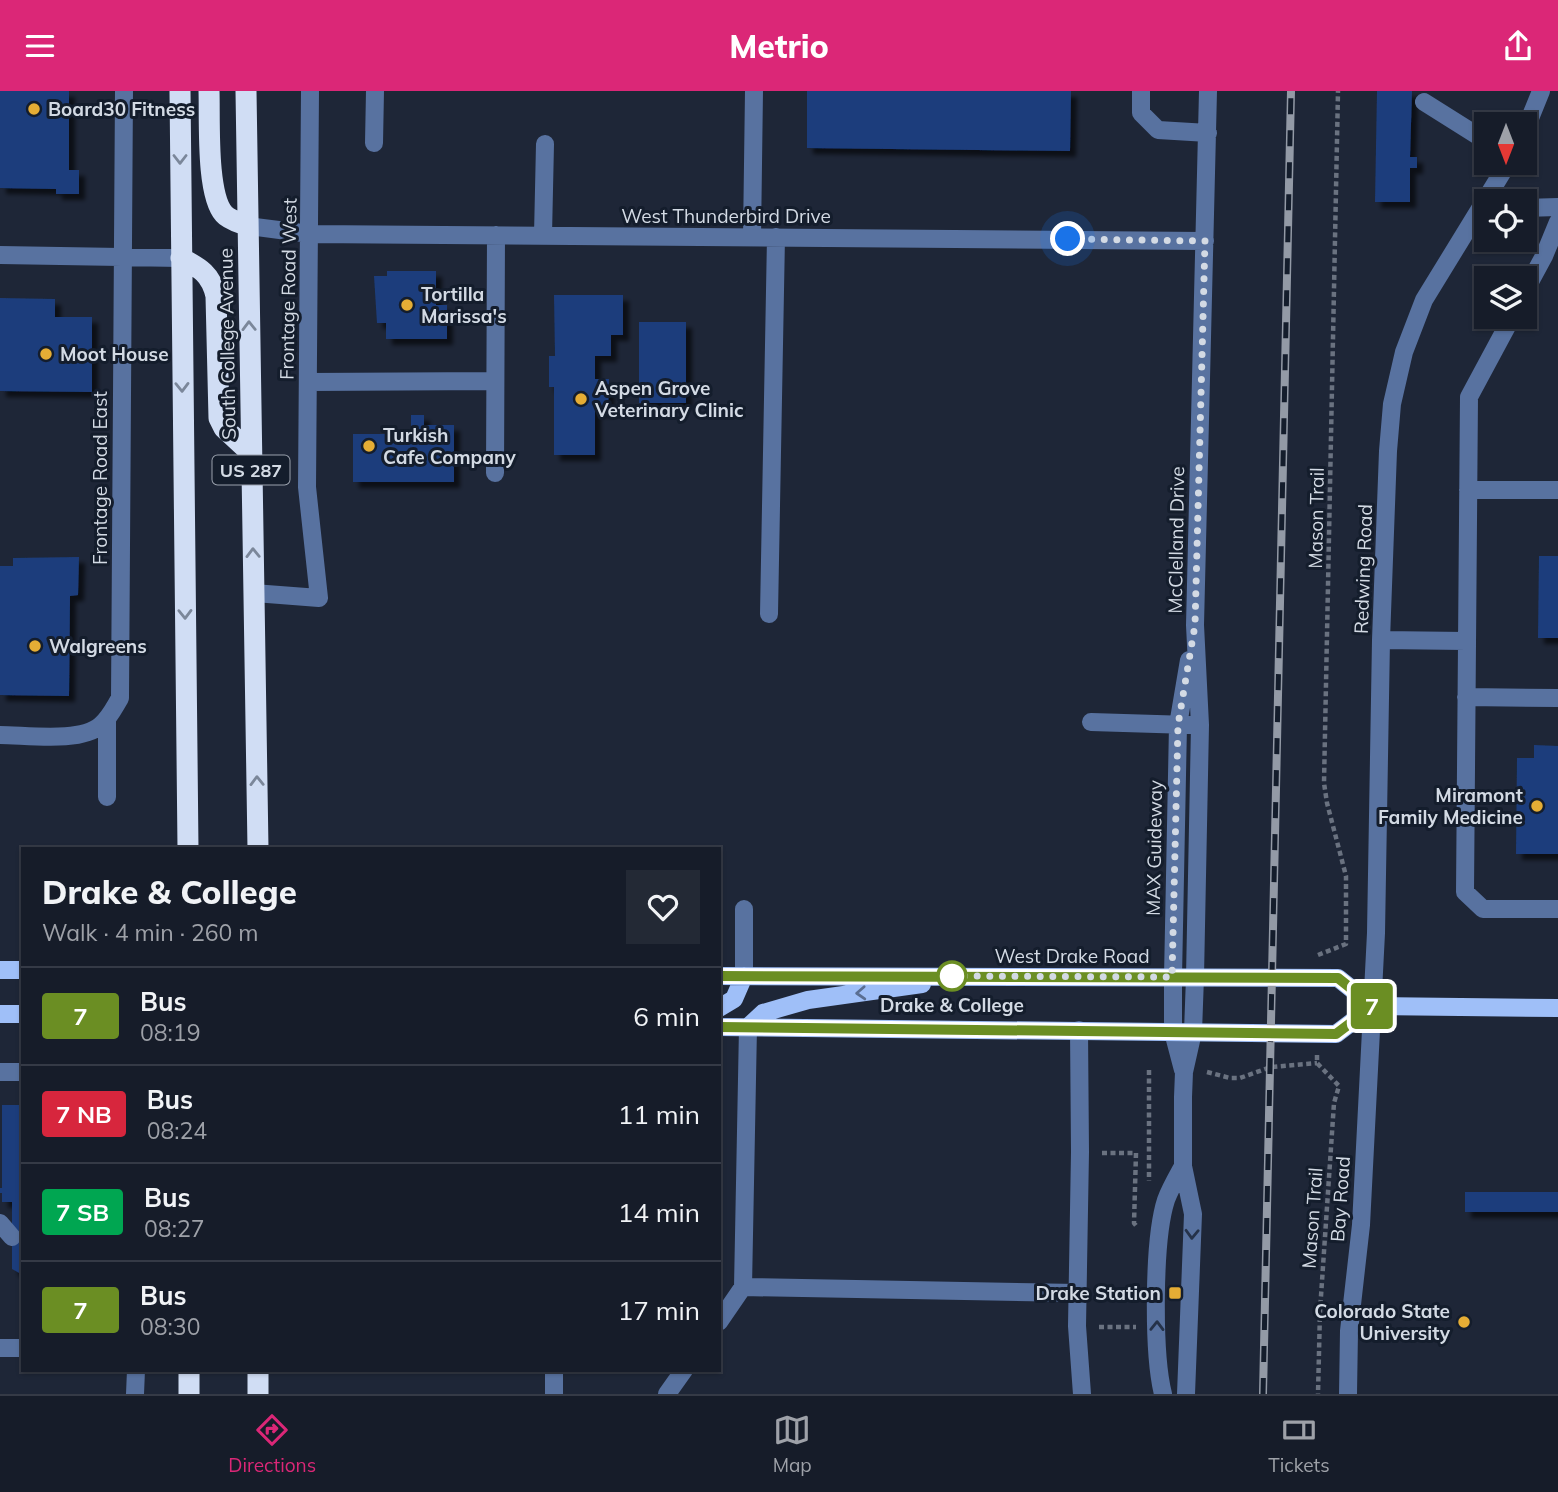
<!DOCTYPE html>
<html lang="en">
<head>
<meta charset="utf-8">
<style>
  body { margin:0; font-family:Mulish,sans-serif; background:#232935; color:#f1f3f6; height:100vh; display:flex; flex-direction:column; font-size:26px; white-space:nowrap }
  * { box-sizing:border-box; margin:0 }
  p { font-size:23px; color:#9ea1a8 }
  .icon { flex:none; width:38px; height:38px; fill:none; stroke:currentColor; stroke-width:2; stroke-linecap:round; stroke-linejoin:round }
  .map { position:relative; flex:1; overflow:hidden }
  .drawer { position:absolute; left:21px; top:756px; width:700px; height:525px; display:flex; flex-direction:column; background:#161c29; border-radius:0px; box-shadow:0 2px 5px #0004,0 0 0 2px #353a46 }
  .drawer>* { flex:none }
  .badge { padding:0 14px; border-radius:5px; font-size:24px; line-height:46px }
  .needle { width:46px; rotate:180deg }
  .controls { position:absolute; left:1474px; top:21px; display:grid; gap:14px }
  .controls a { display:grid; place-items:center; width:63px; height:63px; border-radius:0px; background:#161c29; box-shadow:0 2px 5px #0004,0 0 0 2px #353a46; font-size:35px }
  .you { position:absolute; width:35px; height:35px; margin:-18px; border:5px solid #fff; border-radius:50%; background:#1a73e8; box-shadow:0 0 0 10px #1a73e833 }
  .map>.badge { position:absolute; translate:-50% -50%; box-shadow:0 0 0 4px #fff }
  .round { display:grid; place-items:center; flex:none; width:74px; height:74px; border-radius:0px; background:#232935 }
  .overview { display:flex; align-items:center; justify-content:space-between; height:119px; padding:0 21px }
  h1 { font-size:33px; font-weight:800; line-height:52px }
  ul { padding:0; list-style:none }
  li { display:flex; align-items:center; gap:21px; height:98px; padding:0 21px; border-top:2px solid #353a46 }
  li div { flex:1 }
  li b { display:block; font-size:26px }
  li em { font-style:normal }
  li .badge { min-width:77px; font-weight:700; text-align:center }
  header { display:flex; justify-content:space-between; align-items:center; height:91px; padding:0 21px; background:#db2777; color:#fff; font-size:32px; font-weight:800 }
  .tab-bar { display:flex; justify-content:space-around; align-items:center; height:98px; border-top:2px solid #353a46; background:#161c29; font-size:19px; color:#9ea1a8 }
  .tab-bar a { display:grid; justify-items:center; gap:4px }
  .tab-bar .current { color:#db2777 }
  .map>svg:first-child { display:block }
</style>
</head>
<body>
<header><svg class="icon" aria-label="menu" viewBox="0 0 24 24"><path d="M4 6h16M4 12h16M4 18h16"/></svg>Metrio<svg class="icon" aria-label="share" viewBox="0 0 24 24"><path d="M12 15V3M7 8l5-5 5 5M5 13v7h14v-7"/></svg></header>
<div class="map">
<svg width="1558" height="1303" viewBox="0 0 1558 1303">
  <defs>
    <filter id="shadow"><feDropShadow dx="6" dy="6" stdDeviation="2" flood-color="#0009"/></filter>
  </defs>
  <rect width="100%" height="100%" fill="#1e2637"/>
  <!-- building -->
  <path fill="#1c3d7c" filter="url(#shadow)" d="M0,0H69V79H79V103H56V98L0,97Z
    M807,0H1071L1070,60L807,57Z
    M1377,0H1412L1410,66H1417V77H1410V111H1375Z
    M387,180H436V214H447V248H386V232H377L374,185H387Z
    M554,204H623V244H611V265H595V288H609L608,320H595V364H554V296H549V265H555Z
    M0,207L55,208V226H92V301L0,300Z
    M639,231H686V312H639Z
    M411,324H424V334H454V391H353V343H411Z
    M1539,465H1558V547H1538Z
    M79,466L78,504L70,505L69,605L0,604V475H13V467Z
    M1534,654L1558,655V763H1516L1517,667H1534Z
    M42,754H125V758H42Z
    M2,1014H23V1184L12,1178V1111H2V1102H0V1097H2Z
    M1465,1101H1558V1121H1465Z"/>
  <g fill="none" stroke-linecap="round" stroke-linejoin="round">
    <!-- path -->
    <path stroke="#6a7280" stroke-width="4.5" stroke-dasharray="5 3.5" stroke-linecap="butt" d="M1318,864L1346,853V785L1327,712L1324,692L1338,0
      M1317,964V972L1339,995L1334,1012L1320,1220L1318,1303
      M1149,979V1090
      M1207,981L1230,987H1240L1271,976L1317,972
      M1102,1062H1136L1134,1132L1138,1137
      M1099,1236H1136"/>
    <!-- minor -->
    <path stroke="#5872a0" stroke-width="18" d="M1141,0V22L1158,39L1208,42
      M1424,11L1486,50
      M1524,42L1541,0
      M374,52L375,0
      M1524,117L1558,116
      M248,135L310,143L1205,150
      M543,144L545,53
      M752,146L754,0
      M0,164L181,167
      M1524,202L1544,165L1558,131
      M1512,226L1469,306L1465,801L1483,818H1558
      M308,291L495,290
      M495,382L496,144
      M1468,399H1558
      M253,502L319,507L307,396L310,0
      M769,523L776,146
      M1381,549L1466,550
      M1466,606L1558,607
      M107,628V706
      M1091,631L1189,634
      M0,644C27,644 81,652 101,634C110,626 114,617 120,607L124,0
      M744,818V885
      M1079,939L1080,1061L1077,1235L1082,1303
      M1183,979L1173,941V886L1178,634L1189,569
      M0,981H23
      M0,1132L12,1146
      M743,1196L1078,1202
      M719,1231L743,1196L748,936
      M0,1257H23
      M135,1303L136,1279
      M554,1303V1279
      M667,1303L684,1279
      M1163,1303C1153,1263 1153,1149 1166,1109C1170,1098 1177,1086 1183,1075
      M1186,1303L1193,1123L1183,1075V1006L1184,981L1193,941L1195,886L1200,634L1195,534L1208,0
      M1348,1303L1349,1240L1361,1134L1376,842L1381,549L1388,360L1392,313L1404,261L1424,209L1508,72"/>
    <!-- major -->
    <path stroke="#9fbff8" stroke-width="18" d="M0,879H23
      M719,885L1338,887L1373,915
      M719,917L734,908L744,885
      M0,923H23
      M719,936L1336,943L1373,915L1558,917
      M748,936L763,922L808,909L922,893"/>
    <!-- highway -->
    <path stroke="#d0ddf4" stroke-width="21" d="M180,0L188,758
      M209,0C210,28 206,103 224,123C229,129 241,132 248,135
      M246,0L258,758
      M181,167C200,177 211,183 216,205L219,327L224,337L251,362
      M189,1303V1279
      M258,1303V1279"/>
    <defs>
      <path id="rail" d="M1263,1303L1291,0"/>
    </defs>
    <!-- rail casing -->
    <use href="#rail" stroke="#939aa6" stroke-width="8"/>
    <!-- rail -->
    <use href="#rail" stroke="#141d2c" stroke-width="5" stroke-dasharray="16" stroke-linecap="butt"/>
  </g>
  <!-- one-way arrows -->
  <defs><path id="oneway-chevron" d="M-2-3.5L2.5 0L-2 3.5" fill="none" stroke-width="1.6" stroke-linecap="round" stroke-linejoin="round" transform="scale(1.75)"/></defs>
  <g stroke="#7b879a">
    <use href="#oneway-chevron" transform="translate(180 68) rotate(90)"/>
    <use href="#oneway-chevron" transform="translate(249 235) rotate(-91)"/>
    <use href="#oneway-chevron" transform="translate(182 296) rotate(89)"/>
    <use href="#oneway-chevron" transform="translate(253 462) rotate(-91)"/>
    <use href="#oneway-chevron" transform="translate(185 523) rotate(89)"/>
    <use href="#oneway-chevron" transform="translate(257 690) rotate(-91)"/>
  </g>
  <use stroke="#5a6e92" href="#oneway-chevron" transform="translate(861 902) rotate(177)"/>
  <g stroke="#253249">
    <use href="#oneway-chevron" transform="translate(1192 1143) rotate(92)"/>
    <use href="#oneway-chevron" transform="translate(1157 1235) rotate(-89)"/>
  </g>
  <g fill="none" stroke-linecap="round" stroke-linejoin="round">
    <defs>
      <path id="line" d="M719,885L1338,887L1373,915L1336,943L719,936"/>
    </defs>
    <!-- line casing -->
    <use href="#line" stroke="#fff" stroke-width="16"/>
    <!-- line -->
    <use href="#line" stroke="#6b8e23" stroke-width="10"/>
    <!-- walk -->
    <path stroke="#d3dae4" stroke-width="7" stroke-dasharray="0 12.6" d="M952,885L1172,886L1178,634L1195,534L1205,150L1068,148"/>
  </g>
  <!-- markers -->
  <g fill="#e5ad35" stroke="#141d2c" stroke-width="2.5">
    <circle cx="34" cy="18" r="7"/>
    <circle cx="407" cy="214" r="7"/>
    <circle cx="46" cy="263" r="7"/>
    <circle cx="581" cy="308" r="7"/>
    <circle cx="369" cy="355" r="7"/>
    <circle cx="35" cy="555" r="7"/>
    <circle cx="1537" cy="715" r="7"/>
    <rect x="1168" y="1195" width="14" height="14" rx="3.5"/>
    <circle cx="1464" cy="1231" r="7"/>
  </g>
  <circle fill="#fff" stroke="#6b8e23" stroke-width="3.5" cx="952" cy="885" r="14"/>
  <g text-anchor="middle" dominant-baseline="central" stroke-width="6" stroke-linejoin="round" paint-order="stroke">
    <!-- shield labels -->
    <rect fill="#141d2c" stroke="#9aa1ad" stroke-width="2" x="212.5" y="364.5" width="77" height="29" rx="5"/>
    <g font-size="18" font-weight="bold" fill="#d3dae4">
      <text x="251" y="379">US 287</text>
    </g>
    <!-- poi labels -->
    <g font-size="19" font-weight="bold" fill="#d3dae4" stroke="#141d2c" text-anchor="start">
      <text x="48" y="18">Board30 Fitness</text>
      <text x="421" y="203">Tortilla<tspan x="421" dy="22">Marissa's</tspan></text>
      <text x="60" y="263">Moot House</text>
      <text x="595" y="297">Aspen Grove<tspan x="595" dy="22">Veterinary Clinic</tspan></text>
      <text x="383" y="344">Turkish<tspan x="383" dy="22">Cafe Company</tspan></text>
      <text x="49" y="555">Walgreens</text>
      <text x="1523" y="704" text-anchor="end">Miramont<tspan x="1523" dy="22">Family Medicine</tspan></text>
      <text x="1161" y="1202" text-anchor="end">Drake Station</text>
      <text x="1450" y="1220" text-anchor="end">Colorado State<tspan x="1450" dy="22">University</tspan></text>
    </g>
    <!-- street labels -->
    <g font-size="19" fill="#d3dae4" stroke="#141d2c">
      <text x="726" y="125">West Thunderbird Drive</text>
      <text transform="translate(288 198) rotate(-89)">Frontage Road West</text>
      <text transform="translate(227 253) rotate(-91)">South College Avenue</text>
      <text transform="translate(100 387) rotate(-90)">Frontage Road East</text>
      <text transform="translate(1316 427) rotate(-89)">Mason Trail</text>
      <text transform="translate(1176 449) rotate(-89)">McClelland Drive</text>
      <text transform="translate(1363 478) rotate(-88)">Redwing Road</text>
      <text transform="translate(1154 757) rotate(-89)">MAX Guideway</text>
      <text x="1072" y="865">West Drake Road</text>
      <text transform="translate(1340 1108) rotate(-86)">Bay Road</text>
      <text transform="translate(1312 1127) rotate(-86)">Mason Trail</text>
    </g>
    <!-- stop labels -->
    <g font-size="19" font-weight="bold" fill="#d3dae4" stroke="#141d2c">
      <text x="952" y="914">Drake &amp; College</text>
    </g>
  </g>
</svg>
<div class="controls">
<a><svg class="needle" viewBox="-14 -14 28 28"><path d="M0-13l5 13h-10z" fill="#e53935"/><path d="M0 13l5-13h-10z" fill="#9ea1a8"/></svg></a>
<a><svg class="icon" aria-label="locate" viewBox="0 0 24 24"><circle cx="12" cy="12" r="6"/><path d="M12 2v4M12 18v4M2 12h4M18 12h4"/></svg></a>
<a><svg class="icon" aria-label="layers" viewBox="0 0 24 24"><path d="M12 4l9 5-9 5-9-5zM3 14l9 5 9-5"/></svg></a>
</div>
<div class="you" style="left:1068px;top:148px"></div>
<b class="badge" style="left:1372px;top:915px;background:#6b8e23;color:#fff">7</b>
<section class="drawer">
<div class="overview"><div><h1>Drake &amp; College</h1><p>Walk · 4 min · 260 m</p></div><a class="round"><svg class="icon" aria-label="heart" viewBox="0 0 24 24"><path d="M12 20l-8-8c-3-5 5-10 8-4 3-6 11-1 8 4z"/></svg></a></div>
<ul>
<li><span class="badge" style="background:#6b8e23;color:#fff">7</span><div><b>Bus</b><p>08:19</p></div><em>6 min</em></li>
<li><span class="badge" style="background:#d7263d;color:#fff">7 NB</span><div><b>Bus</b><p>08:24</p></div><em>11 min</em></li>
<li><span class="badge" style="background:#00a651;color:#fff">7 SB</span><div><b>Bus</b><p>08:27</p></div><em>14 min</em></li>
<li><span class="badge" style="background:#6b8e23;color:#fff">7</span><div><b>Bus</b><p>08:30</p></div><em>17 min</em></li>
</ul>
</section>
</div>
<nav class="tab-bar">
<a class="current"><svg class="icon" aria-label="directions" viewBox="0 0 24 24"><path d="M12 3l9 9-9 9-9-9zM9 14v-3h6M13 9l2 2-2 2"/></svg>Directions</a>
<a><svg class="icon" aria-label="map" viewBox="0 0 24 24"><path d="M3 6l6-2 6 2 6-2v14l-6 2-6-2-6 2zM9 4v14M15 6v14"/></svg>Map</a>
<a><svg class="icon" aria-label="tickets" viewBox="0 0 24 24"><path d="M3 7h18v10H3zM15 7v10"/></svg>Tickets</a>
</nav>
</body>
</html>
